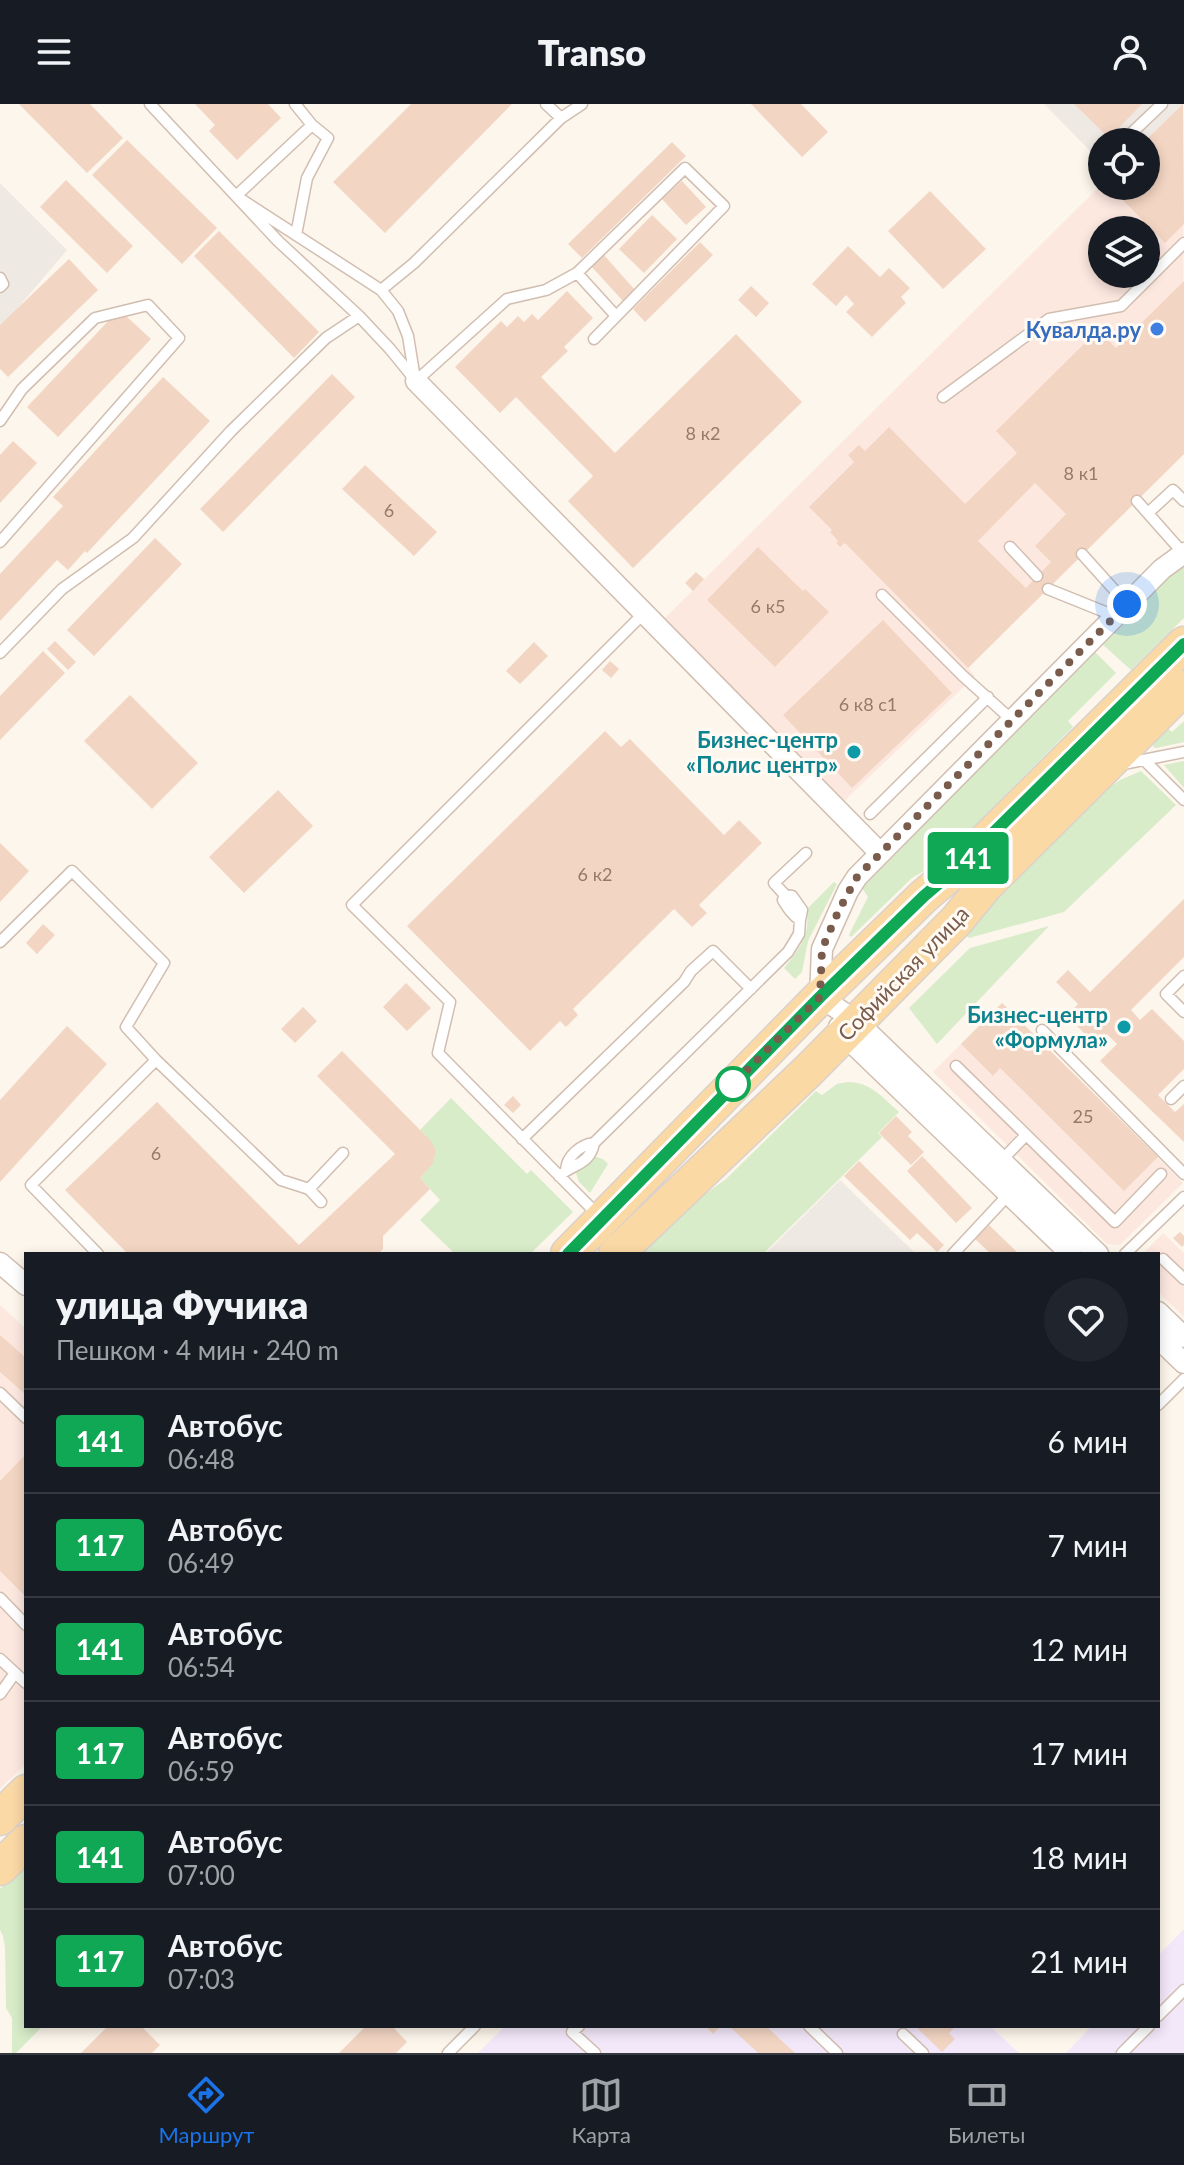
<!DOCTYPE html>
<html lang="ru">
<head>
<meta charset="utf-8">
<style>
  body { margin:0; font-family:Lato,sans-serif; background:#20242c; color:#f1f3f6; height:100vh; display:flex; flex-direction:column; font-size:30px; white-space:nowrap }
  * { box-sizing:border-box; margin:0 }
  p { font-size:26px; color:#9ea1a6 }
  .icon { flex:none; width:44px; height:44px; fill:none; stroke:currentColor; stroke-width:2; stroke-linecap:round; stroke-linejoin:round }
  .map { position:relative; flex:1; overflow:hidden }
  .details { position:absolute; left:24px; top:1148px; width:1136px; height:776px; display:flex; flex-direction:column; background:#171b24; border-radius:0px; box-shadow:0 4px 12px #0003 }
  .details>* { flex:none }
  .badge { padding:0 16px; border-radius:6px; font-size:28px; line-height:52px }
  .tools { position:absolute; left:1088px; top:24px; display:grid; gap:16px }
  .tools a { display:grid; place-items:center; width:72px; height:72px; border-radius:50%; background:#171b24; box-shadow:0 4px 12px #0003; font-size:40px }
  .you { position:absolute; width:40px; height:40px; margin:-20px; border:6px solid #fff; border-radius:50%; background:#1a73e8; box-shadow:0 0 0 12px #1a73e833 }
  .map>.badge { position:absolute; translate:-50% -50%; box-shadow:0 0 0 4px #fff }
  .round { display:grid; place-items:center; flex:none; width:84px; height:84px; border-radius:42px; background:#20242c }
  .headline { display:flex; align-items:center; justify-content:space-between; height:136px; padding:0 32px }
  h1 { font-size:38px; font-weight:800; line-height:60px }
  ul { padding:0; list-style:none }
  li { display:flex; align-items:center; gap:24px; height:104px; padding:0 32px; border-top:2px solid #363941 }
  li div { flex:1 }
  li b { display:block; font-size:30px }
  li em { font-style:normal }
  li .badge { min-width:88px; font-weight:700; text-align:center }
  header { display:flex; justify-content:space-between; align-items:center; height:104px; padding:0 32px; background:#171b24; font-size:36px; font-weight:800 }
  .tab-bar { display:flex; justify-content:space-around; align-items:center; height:112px; border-top:2px solid #363941; background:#171b24; font-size:22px; color:#9ea1a6 }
  .tab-bar a { display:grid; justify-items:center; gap:4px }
  .tab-bar .selected { color:#1a73e8 }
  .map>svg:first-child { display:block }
</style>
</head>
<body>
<header><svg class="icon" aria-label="menu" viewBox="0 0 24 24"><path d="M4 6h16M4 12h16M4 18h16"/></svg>Transo<svg class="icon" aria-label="person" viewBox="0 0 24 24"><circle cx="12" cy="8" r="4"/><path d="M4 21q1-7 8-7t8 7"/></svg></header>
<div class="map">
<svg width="1184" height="1949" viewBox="0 0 1184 1949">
  <rect width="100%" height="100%" fill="#fdf6ec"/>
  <!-- commercial -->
  <path fill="#fde8e0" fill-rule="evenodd" d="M1183,0L1184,350L968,564L975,572L840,701L661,518L1102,80V82H1146V38H1144ZM1102,126H1146V170H1102Z
    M1002,899L1183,1079L1120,1141L1107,1140L933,968Z
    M1163,1129L1184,1149V1213L1158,1188V1150H1143Z
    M0,1201L26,1225V1660L0,1685Z"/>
  <!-- industrial -->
  <path fill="#efe9e4" d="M1044,0H1183L1144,38H1102V59Z
    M0,79L67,146L0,225Z
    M840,1076L916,1150H765Z"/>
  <!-- education -->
  <path fill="#f3e8fa" d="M1184,1825V1949H1066L1092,1922H1158V1852Z
    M505,1922H990L1019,1949H478Z"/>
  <!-- green -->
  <path fill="#d8ecc9" d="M1184,458V514L1131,566L1101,539L1176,463Z
    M1093,546L1116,569L1068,617L1073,623L946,751L932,762L912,774L851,833L849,831L868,793L862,784C940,706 1016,625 1093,546Z
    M1184,617V638L1156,644L1153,643V638L1167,624L1172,628Z
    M1184,657V684L1164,661Z
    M1141,667L1176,701L1064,808L969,834L965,831L983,807L1104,687L1120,676Z
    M834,778L837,780L808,837L802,868L795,875L784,864C798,847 812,829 806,806Z
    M1049,822L937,940L909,904L970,844Z
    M848,978C871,978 883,994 899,1008L878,1029L882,1033L763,1150H637L676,1111L726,1075L816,987L822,991L837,980Z
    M451,994L527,1070L531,1066L573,1108L530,1150H455L420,1116L440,1096L420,1074C439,1052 441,1048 420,1026Z
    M593,1052L603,1055L608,1060L590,1089L579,1078L576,1069L579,1064Z
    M26,1759V1922H43L16,1949H12V1914L6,1904L5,1843L3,1832L0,1826V1785Z"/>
  <!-- building -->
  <path fill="#f3d5c3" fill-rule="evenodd" d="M19,0H90L123,34L87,69Z
    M195,0H268L281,14L237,56L209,27L215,21Z
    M411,0H512L385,129L333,78Z
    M751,0H801L828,28L802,53Z
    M1074,0H1142L1109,34Z
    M1183,0L1184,120L1165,139L1109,82H1146V36Z
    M127,36L217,124L182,160L92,71Z
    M672,38L686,52L582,154L568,140Z
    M66,76L133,142L107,169L40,103Z
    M682,77L706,103L686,121L662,95Z
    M930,87L986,145L943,185L888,127Z
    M652,111L677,135L644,169L619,145Z
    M219,127L319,228L294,254L194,152Z
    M700,138L713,151L645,218L633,205Z
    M848,142L880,173L889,164L910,184L901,193L906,199L872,233L846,208L854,200L846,191L836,202L812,180Z
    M603,150L635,186L623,197L590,161Z
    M69,155L98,186L8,273L0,265V221Z
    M1184,177V350L968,564L845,439L840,443L836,439L838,437L830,428L832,426L809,403L854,358L848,351L859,341L865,347L889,323L965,400L1017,349L996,327L1098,226L1116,244ZM1035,379L1066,410L1035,442L1051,458L1026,484L978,437Z
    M751,182L769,199L756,213L738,196Z
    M567,187L593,214L564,243L568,247L541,273L615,349L736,230L802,298L633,464L568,397L593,372L516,293L500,309L455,263L501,217L507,223L518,212L524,218L532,210L538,216Z
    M126,212L151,235L58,333L27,303L111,214Z
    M332,270L355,293L223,428L200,405Z
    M163,273L210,317L87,449L85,447L68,466L57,456L0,517V470L63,402L53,393Z
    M13,337L37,359L0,399V351Z
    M365,361L437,428L414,452L342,385Z
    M155,434L182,460L94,552L67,526Z
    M758,443L803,487L805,485L829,508L775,563L707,496Z
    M696,468L704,475L693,487L685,479Z
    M883,516L952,589L852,684L783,611Z
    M55,537L76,558L68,566L47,545Z
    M534,538L548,552L520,580L506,567Z
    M43,547L65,569L0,636V592Z
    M610,557L619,565L611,574L602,566Z
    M130,591L198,659L152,705L84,637Z
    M605,627L621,643L630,635L724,731L739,716L762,739L699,801L707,809L692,823L674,805L573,905L578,911L566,923L560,917L530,947L407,822Z
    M278,686L313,722L244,789L209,753Z
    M0,739L29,767L0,798Z
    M1184,795V853L1131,906L1140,916L1152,905L1184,937V965L1158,991L1175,1008L1184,1000V1038L1100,957L1117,940L1107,930L1096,941L1067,912L1078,900L1056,878L1068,866L1090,888Z
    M43,820L55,831L37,850L26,839Z
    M406,879L431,904L407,927L383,903Z
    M1002,899L1158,1053L1124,1087L1000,964L993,972L961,940Z
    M303,903L317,917L295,939L281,925Z
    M67,922L107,960L0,1078V996Z
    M342,947L431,1037L436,1047L433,1059L420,1074L430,1085L383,1132V1145L378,1150H128L65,1086L157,998L299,1141L395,1050L317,972Z
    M513,992L521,1001L513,1009L504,1001Z
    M896,1012L912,1028L908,1032L924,1048L911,1061L879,1029Z
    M922,1052L972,1104L956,1119L907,1067Z
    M859,1057L944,1141L937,1148L917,1129L910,1136L844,1072Z
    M989,1121L1019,1150H991L975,1135Z
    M1180,1128L1184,1132V1141L1182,1143L1173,1134Z
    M0,1231L26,1254V1291L0,1268Z
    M26,1350V1493L0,1467V1377Z
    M108,1922H141L160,1941L152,1949H81Z
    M366,1922H392L407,1938L396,1949H339Z
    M705,1922H721L713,1930Z
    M729,1922H766L795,1949H758Z
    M915,1922H956L949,1929L955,1935L942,1948Z"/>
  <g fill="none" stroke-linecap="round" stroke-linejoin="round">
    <defs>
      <path id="lane" d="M150,0L278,137L359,212L390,245L416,277
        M295,0L312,21
        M546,0L561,14
        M1122,38L1162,0
        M236,92L381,186L414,159L561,14L582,0
        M236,92L312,21L328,34L307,74L296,131
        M577,169L616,212
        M0,174L3,180L0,183
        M381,186L398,207L408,232L415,275
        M416,277L507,195L546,186L577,169L685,64L724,102L594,235
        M943,293L1049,215L1121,202L1184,139
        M0,317L22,285L95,214L148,201L179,234L0,438
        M1137,397L1183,449
        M1148,409L1173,386L1184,397
        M1010,443L1037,472
        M1082,450L1127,500
        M1048,485L1115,512
        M882,491L963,572L1012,616
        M0,549L62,485L133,434L231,327L326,234L359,212
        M1144,656L1184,696
        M1123,660L1184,648
        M870,710L988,593
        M785,791L792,792L802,806L800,816C793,812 788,804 783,796Z
        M785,791L774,779L806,749
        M0,838L72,767L164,859L126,923L156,956L31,1081L98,1150
        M1184,872L1166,890L1184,908
        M1042,926L1184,1070
        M156,956L281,1076L309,1085
        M956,962L1115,1118L1161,1070
        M1171,995L1184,982
        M522,1035L684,878L691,867L713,847L751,885
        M594,1039L788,848L799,830L800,816
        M1001,1057L1026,1031
        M559,1072C572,1060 590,1061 594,1039C580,1041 567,1052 566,1066
        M321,1098L309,1085L343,1049
        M598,1111L438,949L450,898L352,801L644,509
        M953,1150L1009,1090
        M1125,1150L1184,1093
        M1163,1155L1184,1175
        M0,1289L26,1314
        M1158,1301L1184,1275
        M0,1494L26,1521
        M0,1555L26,1579
        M0,1590L15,1569
        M1158,1912L1184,1886
        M579,1922L572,1928L595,1949
        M809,1922L837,1949
        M903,1930L923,1949
        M448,1949L475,1922
        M1122,1949L1149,1922"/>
      <path id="street" d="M416,277L879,748
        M820,893L822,845L848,787L857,773L1162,465L1184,449
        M820,893L856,917L1098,1150
        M839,923L844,931L1071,1150
        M0,1159L26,1181
        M1158,1208L1184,1233
        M1158,1234L1184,1259"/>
      <path id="primary" d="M568,1150L820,893L924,792L963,759L1184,540
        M616,1150L809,966L957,816L984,783L1184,584
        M0,1714L26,1688
        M0,1764L26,1738"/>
    </defs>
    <!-- lane casing -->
    <use href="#lane" stroke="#d1beb0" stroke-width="13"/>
    <!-- street casing -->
    <use href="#street" stroke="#d1beb0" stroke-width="23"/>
    <!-- primary casing -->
    <use href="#primary" stroke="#dad1cd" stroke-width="37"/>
    <!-- lane -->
    <use href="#lane" stroke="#fff" stroke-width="10"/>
    <!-- street -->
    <use href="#street" stroke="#fff" stroke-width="20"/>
    <!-- primary -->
    <use href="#primary" stroke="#fbd9a5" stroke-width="34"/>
  </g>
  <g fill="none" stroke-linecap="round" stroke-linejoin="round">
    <defs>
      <path id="line" d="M568,1150L820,893L924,792L963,759L1184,540"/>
    </defs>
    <!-- line casing -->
    <use href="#line" stroke="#fff" stroke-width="18"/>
    <!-- line -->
    <use href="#line" stroke="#10a855" stroke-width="12"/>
    <!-- walk -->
    <path stroke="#7a5c4d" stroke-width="8" stroke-dasharray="0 14.4" d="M733,980L730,983L820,893L822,845L839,806L857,773L1127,500"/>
  </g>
  <!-- markers -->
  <circle fill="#3f7fe0" stroke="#fffaf3" stroke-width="3" cx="1157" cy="225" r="8"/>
  <g fill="#0f9aa8" stroke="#fffaf3" stroke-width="3">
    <circle cx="854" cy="648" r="8"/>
    <circle cx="1124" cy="923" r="8"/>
  </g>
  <circle fill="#fff" stroke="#10a855" stroke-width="4" cx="733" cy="980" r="16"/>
  <g text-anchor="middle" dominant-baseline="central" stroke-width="6" stroke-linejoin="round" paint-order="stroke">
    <!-- number labels -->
    <g font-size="18" fill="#987a6a">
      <text x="703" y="329">8 к2</text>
      <text x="1081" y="369">8 к1</text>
      <text x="389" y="406">6</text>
      <text x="768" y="502">6 к5</text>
      <text x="868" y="600">6 к8 с1</text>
      <text x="595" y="770">6 к2</text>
      <text x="1083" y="1012">25</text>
      <text x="156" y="1049">6</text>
    </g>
    <!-- shop labels -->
    <g font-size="22" font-weight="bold" fill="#366cbe" stroke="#fffaf3" text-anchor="end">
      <text x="1141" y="225">Кувалда.ру</text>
    </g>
    <!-- culture labels -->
    <g font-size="22" font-weight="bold" fill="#0d838f" stroke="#fffaf3" text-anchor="end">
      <text x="838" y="635">Бизнес-центр<tspan x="838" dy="25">«Полис центр»</tspan></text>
      <text x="1108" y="910">Бизнес-центр<tspan x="1108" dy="25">«Формула»</tspan></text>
    </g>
    <!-- street labels -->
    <g font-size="22" fill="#7a5c4d" stroke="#fffaf3">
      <text transform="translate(903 869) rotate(-46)">Софийская улица</text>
    </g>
  </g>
</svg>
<div class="tools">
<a><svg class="icon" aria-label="locate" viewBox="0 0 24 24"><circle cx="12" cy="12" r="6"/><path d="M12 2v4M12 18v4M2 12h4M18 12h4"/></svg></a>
<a><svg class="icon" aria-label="layers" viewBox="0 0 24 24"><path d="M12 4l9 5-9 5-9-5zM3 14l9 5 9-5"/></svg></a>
</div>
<div class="you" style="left:1127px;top:500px"></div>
<b class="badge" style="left:968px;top:754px;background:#10a855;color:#fff">141</b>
<section class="details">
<div class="headline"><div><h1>улица Фучика</h1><p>Пешком · 4 мин · 240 m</p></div><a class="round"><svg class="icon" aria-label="heart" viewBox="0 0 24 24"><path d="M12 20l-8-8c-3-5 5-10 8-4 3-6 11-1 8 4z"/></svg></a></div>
<ul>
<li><span class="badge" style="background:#10a855;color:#fff">141</span><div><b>Автобус</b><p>06:48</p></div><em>6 мин</em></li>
<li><span class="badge" style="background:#10a855;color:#fff">117</span><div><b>Автобус</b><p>06:49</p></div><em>7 мин</em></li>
<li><span class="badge" style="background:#10a855;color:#fff">141</span><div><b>Автобус</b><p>06:54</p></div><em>12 мин</em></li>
<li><span class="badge" style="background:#10a855;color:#fff">117</span><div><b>Автобус</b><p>06:59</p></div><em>17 мин</em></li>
<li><span class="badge" style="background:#10a855;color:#fff">141</span><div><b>Автобус</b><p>07:00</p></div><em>18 мин</em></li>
<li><span class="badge" style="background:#10a855;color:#fff">117</span><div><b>Автобус</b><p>07:03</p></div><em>21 мин</em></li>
</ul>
</section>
</div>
<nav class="tab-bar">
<a class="selected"><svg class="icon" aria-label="directions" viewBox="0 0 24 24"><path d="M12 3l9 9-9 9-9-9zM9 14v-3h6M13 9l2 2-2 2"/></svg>Маршрут</a>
<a><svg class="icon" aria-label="map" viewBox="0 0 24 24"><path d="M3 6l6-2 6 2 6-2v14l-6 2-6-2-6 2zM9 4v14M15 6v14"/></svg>Карта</a>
<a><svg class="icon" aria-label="tickets" viewBox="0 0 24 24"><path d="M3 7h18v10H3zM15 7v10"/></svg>Билеты</a>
</nav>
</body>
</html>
